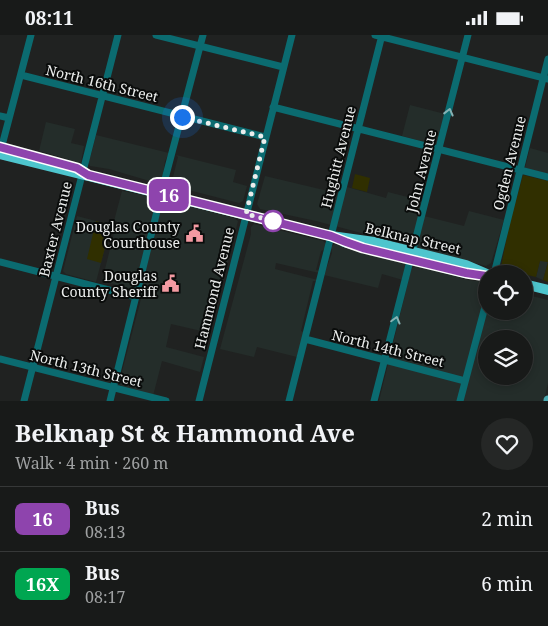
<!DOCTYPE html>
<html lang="en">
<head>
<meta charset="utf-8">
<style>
  body { margin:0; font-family:"Noto Serif",serif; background:#252726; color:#f1f3f6; height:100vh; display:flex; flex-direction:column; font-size:19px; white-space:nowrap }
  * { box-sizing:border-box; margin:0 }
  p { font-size:16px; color:#9fa1a2 }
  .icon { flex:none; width:28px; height:28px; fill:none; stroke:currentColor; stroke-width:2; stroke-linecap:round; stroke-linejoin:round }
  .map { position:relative; height:366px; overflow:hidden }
  .panel { display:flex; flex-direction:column; background:#181a19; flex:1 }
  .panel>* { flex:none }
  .badge { padding:0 10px; border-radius:8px; font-size:18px; line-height:32px }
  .controls { position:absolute; left:478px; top:230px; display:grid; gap:10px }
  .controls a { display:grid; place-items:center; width:55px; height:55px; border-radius:50%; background:#181a19; box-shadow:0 2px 8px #0003,0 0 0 1px #363838; font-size:25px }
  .you { position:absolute; width:25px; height:25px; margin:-12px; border:4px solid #fff; border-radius:50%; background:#1a73e8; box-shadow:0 0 0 8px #1a73e833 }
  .map>.badge { position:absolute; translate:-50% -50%; box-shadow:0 0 0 2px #fff }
  .round { display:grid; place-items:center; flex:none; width:52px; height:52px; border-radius:26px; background:#252726 }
  .summary { display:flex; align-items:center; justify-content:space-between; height:85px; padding:0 15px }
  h1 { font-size:24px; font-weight:700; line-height:38px }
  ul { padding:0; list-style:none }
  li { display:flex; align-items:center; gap:15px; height:65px; padding:0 15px; border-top:1px solid #363838 }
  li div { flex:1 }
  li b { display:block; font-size:19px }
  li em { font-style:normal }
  li .badge { min-width:55px; font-weight:700; text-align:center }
  .status { display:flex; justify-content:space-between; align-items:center; height:35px; padding:0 25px; background:#181a19; direction:ltr }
  .status svg { height:14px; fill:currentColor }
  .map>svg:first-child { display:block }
</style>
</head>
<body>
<div class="status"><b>08:11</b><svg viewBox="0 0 49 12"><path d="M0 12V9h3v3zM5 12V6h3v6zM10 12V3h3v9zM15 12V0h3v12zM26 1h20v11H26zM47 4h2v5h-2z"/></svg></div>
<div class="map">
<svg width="548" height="366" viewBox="0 0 548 366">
  <rect width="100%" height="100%" fill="#202221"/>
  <!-- built -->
  <path fill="#242d2a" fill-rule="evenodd" d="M410,70L445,79L436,110L402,101Z
    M46,87L75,94L71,108L84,111L81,127L76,128L64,123L39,116Z
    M96,100L169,118L165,126L162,146L158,147H153L109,134L90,131L88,125L91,120Z
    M530,113L548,118V139L525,133Z
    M176,120L236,135L233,147L247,151L243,166L239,168L169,150L168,143L173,142L178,122Z
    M265,141L345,160L347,152L386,163L388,157L423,166L420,180L464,191L469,176L504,185L491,228L486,231L316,186L260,174L257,169Z
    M122,156L154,162L157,164V168L165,170L167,166H170L234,183L238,186L210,298L171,289L166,312L204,322L200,337L162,326L153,361L122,352L119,348L142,260L131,257L132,254L102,246L117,186H114Z
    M77,181L111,190L96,247L66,239L63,236Z
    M254,189L323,206L326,209L325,214L321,216L316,235L320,236L319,238L276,228L275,234L318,245L317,246H313L301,296L304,297L297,322L257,312L254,322L220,314L251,199V192Z
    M335,209L405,227L407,229L403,245L382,239L378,253L324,240L332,218L331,212Z
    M540,225L548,227L543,245L536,242Z
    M415,230L440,236L468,245L486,247V276H524V259L548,265V348L544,366H379L411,235ZM486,304H524V341H486Z"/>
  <!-- green -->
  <path fill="#302f00" d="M355,139L370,143L367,157L352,153Z
    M523,140L548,146V247L543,245L548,227L540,226L536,242C526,239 507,239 501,232L509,191Z
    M96,186L111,190L101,228L87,224Z"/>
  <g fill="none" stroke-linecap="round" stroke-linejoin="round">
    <!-- minor -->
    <path stroke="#0b6b70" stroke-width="7" d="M156,0L283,32
      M375,0L548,44
      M21,40L265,102
      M273,72L548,142
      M0,81L9,83
      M0,118L31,0
      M0,227L136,262
      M494,239L548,24
      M305,304L465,346
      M0,324L166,366
      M24,366L118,0
      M110,366L165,144L203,0
      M199,366L292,0
      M289,366L382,0
      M374,366L468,0
      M460,366L486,268"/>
    <!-- major -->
    <path stroke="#4baab1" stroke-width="9" d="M548,366V365"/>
    <!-- highway -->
    <path stroke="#4ec5cd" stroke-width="10" d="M0,119L331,201L374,207L466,230L487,239
      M344,207L461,237L483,240
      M524,249L548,255"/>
  </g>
  <!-- one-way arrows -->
  <defs><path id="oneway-chevron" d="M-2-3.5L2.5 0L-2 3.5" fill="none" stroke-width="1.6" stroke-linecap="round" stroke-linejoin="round" transform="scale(1.25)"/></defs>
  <g stroke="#86b2b4">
    <use href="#oneway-chevron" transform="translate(449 77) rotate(-76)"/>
    <use href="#oneway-chevron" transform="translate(396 285) rotate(-75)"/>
  </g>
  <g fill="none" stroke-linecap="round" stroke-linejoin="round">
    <defs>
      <path id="line" d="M0,112L77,133L88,140L331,201L346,207L363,213L466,238L486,241"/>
    </defs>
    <!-- line casing -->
    <use href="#line" stroke="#fff" stroke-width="11"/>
    <!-- line -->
    <use href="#line" stroke="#8e44ad" stroke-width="8"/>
    <!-- walk -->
    <path stroke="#ebedec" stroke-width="5" stroke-dasharray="0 9" d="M182,82L265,102L246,179L273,186"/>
  </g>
  <!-- icons -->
  <defs>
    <symbol id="civic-bare" viewBox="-9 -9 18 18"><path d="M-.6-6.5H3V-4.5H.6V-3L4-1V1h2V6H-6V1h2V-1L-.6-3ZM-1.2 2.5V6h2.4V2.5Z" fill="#f49aa2" stroke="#0a0c0b" stroke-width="2.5" paint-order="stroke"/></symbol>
  </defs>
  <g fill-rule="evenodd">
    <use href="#civic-bare" x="182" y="186" width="25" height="25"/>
    <use href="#civic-bare" x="158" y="236" width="25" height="25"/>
  </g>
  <!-- markers -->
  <circle fill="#fff" stroke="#8e44ad" stroke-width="2.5" cx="273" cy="186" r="10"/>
  <g text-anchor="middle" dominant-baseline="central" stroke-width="4" stroke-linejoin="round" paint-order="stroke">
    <!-- street labels -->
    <g font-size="14" fill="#ebedec" stroke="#0a0c0b">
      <text transform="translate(102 48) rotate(14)">North 16th Street</text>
      <text transform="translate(338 122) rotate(-76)">Hughitt Avenue</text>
      <text transform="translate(509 128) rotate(-76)">Ogden Avenue</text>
      <text transform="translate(421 136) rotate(-76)">John Avenue</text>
      <text transform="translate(55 194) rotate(-76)">Baxter Avenue</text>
      <text transform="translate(413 203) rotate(13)">Belknap Street</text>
      <text transform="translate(214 253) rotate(-76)">Hammond Avenue</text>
      <text transform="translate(388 313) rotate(14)">North 14th Street</text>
      <text transform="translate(86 333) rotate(14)">North 13th Street</text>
    </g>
    <!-- poi labels -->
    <g font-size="14" fill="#ebedec" stroke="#0a0c0b" text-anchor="end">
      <text x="180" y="191">Douglas County<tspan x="180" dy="16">Courthouse</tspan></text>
      <text x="157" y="240">Douglas<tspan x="157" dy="16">County Sheriff</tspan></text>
    </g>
  </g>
</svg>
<div class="controls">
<a><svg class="icon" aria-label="locate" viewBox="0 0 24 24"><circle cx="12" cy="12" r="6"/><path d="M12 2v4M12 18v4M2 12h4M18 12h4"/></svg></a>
<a><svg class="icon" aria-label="layers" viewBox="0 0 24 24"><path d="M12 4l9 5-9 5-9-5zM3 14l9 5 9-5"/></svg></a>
</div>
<div class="you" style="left:182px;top:82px"></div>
<b class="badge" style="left:169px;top:160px;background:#8e44ad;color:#fff">16</b>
</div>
<section class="panel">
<div class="summary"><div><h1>Belknap St &amp; Hammond Ave</h1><p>Walk · 4 min · 260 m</p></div><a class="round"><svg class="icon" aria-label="heart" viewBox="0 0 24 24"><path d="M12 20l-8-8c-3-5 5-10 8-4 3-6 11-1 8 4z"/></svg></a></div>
<ul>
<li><span class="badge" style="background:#8e44ad;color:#fff">16</span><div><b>Bus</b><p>08:13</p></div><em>2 min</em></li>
<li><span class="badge" style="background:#00a651;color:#fff">16X</span><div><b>Bus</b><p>08:17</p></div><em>6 min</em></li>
</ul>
</section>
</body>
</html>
